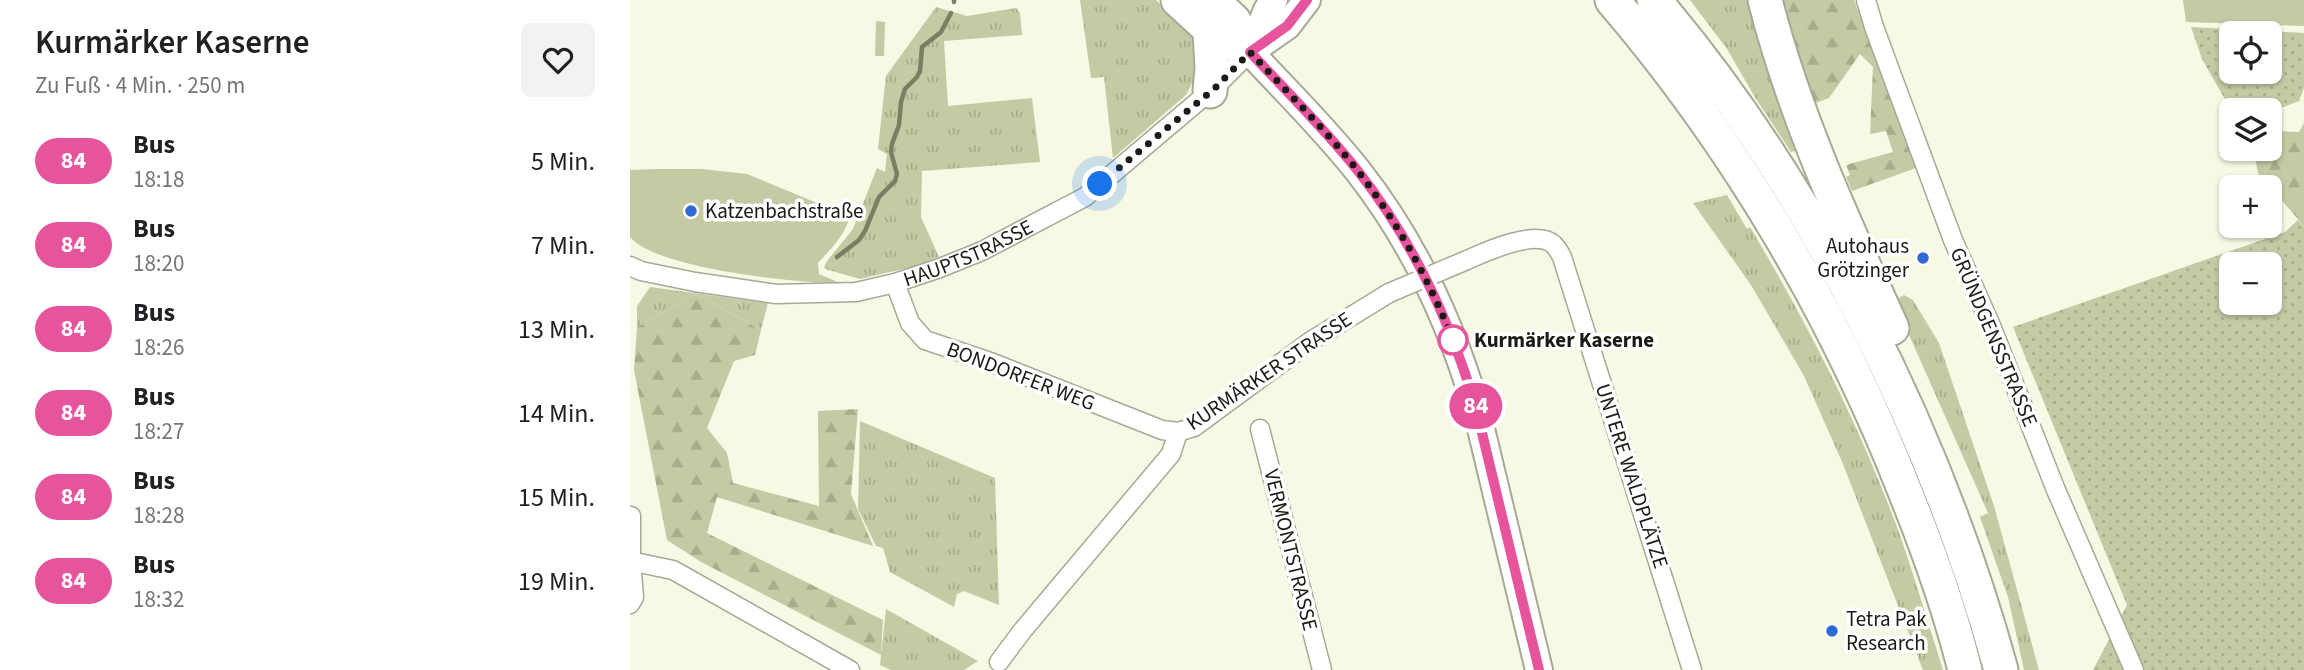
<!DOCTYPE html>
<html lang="de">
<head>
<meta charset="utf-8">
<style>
  body { margin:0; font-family:"Source Sans 3",sans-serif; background:#f2f2f2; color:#202124; height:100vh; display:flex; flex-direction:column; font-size:26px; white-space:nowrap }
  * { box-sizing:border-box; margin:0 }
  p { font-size:23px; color:#757577 }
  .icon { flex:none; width:38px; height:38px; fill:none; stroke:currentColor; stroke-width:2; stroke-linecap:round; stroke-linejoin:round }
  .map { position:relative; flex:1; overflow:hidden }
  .drawer { display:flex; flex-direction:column; background:#fff; width:630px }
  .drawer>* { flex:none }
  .badge { padding:0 14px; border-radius:23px; font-size:24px; line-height:46px }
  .buttons { position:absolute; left:1589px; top:21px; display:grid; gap:14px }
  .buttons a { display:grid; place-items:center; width:63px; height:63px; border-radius:10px; background:#fff; box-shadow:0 2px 5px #0004; font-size:35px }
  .you { position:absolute; width:35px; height:35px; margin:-18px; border:5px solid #fff; border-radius:50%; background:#1a73e8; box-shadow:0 0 0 10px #1a73e833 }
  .map>.badge { position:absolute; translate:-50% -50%; box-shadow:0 0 0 4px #fff }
  .round { display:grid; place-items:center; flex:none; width:74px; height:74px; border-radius:10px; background:#f2f2f2 }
  .headline { display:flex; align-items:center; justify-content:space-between; height:119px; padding:0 35px }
  h1 { font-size:33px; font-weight:600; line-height:52px }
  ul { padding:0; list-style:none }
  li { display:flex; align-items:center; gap:21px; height:84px; padding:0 35px }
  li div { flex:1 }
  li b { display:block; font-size:26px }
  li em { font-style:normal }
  li .badge { min-width:77px; font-weight:700; text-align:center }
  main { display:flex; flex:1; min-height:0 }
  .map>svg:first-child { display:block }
</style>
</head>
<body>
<main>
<section class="drawer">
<div class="headline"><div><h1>Kurmärker Kaserne</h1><p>Zu Fuß · 4 Min. · 250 m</p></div><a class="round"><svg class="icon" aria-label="heart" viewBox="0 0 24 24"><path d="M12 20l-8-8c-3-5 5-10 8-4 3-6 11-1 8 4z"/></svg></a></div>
<ul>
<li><span class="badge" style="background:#e7549e;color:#fff">84</span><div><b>Bus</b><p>18:18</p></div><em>5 Min.</em></li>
<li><span class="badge" style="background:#e7549e;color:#fff">84</span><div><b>Bus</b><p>18:20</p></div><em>7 Min.</em></li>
<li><span class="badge" style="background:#e7549e;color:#fff">84</span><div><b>Bus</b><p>18:26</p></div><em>13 Min.</em></li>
<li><span class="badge" style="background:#e7549e;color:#fff">84</span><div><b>Bus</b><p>18:27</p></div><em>14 Min.</em></li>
<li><span class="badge" style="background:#e7549e;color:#fff">84</span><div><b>Bus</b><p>18:28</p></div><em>15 Min.</em></li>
<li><span class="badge" style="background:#e7549e;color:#fff">84</span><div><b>Bus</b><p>18:32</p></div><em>19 Min.</em></li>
</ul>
</section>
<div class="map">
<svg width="1674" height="670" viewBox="0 0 1674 670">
  <defs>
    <pattern id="grass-tufts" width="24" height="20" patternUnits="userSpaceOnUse" patternTransform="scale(1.75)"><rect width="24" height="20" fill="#c5c9a4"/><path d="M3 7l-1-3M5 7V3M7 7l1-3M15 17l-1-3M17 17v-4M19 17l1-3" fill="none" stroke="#a9ac8c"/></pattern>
    <pattern id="forest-firs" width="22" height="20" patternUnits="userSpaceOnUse" patternTransform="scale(1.75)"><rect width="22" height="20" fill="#c5c9a4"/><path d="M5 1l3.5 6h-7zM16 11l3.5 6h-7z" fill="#a9ac8c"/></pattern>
    <pattern id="garden-dots" width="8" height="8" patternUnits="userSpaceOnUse" patternTransform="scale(1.75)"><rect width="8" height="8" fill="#c5c9a4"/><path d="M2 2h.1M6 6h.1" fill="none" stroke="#a9ac8c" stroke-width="1.8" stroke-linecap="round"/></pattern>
  </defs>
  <rect width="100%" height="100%" fill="#f7f9e5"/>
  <!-- grass -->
  <path fill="url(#grass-tufts)" d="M450,0H526L566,39L568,72L556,95L483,158L474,77L461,78Z
    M1060,0H1125L1173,149L1161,152L1126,99L1097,49Z
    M306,7L337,16L386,8L390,13L392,35L314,41L318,106L402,98L410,162L292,171L291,217L309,257L286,266L230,279L195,269L194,267L197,261L223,229L247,168L255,172L257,154L248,149L256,76Z
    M1097,195L1117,229L1120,227C1179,326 1232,430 1271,538C1286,582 1299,626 1313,670H1293L1213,464L1174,376L1121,285L1063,203Z
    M20,287L138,303L131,330L67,294L7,327V306Z
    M1274,295L1283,300L1309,343L1364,506L1409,670H1394L1378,597L1350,517L1358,513L1264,301Z
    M230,421L365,478L369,605L334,591L327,594L324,607L260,572L253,548L246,546L228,509Z
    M256,609L348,661L334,670H261L250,665Z"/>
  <!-- forest -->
  <path fill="url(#forest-firs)" d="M1153,0H1224L1286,168L1222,191L1216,177L1220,175L1216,165L1263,152L1256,131L1240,134L1243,67L1230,54L1199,98L1183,104L1163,40Z
    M1674,123V226L1628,173L1623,149H1640V131L1669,132Z
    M67,294L131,330L125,355L104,361L77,428L97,453L103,483L189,506L188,411L228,409L221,494L243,546L87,497L77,533L253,620L251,655L71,562L37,540L4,370L7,327Z"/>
  <!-- park -->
  <path fill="#c5c9a4" d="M1553,0H1674V26L1556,22Z
    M246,21L255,22L254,56H245Z
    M25,169H72L117,174L192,205L220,206C221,231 203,246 188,263L189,274L210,283C167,283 27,269 0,237V170Z"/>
  <!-- garden -->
  <path fill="url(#garden-dots)" fill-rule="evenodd" d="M1561,27L1674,33V88L1669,101L1640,112V110H1601L1572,59ZM1601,33H1640V72H1601Z
    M1668,220L1674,226V670H1463L1497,605L1383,327L1655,232ZM1601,264H1640V303H1601Z"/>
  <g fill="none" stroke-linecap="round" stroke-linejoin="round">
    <!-- stream -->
    <path stroke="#7b7e62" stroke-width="4.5" d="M324,2V0
      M207,257L229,240L235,231L249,197L265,181L267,174L261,152L262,144L269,125L271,102L275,89L287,77L290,71L292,47L311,32L321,13"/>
    <defs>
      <g id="street">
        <path d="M1236,0L1244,27L1323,240L1362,328L1426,490L1504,670"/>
        <path d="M837,260C855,252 905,229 923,244C926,247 930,253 932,257L1062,670"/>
        <path id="s1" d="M0,266L11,271L65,282L146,294L226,292L265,283L310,268L352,251L455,197L585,87L620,52"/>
        <path d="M265,283L280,323L295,340L363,363L532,430L548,432L564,427L681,341L759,293"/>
        <path d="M630,429L692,670"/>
        <path d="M0,561L43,570L220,670"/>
        <path d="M0,604L4,597L1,561V516"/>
        <path d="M369,662L393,630L541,454L548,432"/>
      </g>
      <path id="secondary" d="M620,52C656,91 695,129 728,171C783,241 821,323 846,408L909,670
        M620,52L657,26L677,0
        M620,52L637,10L644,0"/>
      <path id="highway" d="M548,0L588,37L620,52
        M582,0L604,21L620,52
        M982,0C1107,146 1206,315 1276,494C1299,551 1320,610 1335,670
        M1024,0C1183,187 1306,434 1371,670
        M1135,0C1164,114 1213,221 1262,328
        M580,91L582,68L580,31"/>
    </defs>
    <!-- street casing -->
    <use href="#street" stroke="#a7a996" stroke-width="21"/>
    <!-- secondary casing -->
    <use href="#secondary" stroke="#a7a996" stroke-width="30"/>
    <!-- highway casing -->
    <use href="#highway" stroke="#a7a996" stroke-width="37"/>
    <!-- street -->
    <use href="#street" stroke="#fff" stroke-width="18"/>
    <!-- secondary -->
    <use href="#secondary" stroke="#fff" stroke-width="26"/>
    <!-- highway -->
    <use href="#highway" stroke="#fff" stroke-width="33"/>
    <defs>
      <path id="street-bridge" d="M759,293L837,260"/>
    </defs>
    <!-- street-bridge casing -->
    <use href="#street-bridge" stroke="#a7a996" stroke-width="21" stroke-linecap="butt"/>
    <!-- street-bridge -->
    <use href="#street-bridge" stroke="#fff" stroke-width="18"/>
  </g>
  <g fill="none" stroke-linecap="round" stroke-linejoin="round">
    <defs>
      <path id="line" d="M677,0L657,26L620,52C656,91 695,129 728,171C783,241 821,323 846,408L909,670"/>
    </defs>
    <!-- line casing -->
    <use href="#line" stroke="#fff" stroke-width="16"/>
    <!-- line -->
    <use href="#line" stroke="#e7549e" stroke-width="10"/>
    <!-- walk -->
    <path stroke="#1a1b14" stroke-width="7" stroke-dasharray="0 12.6" d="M470,184L585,88L620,52C656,91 695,129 728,171C769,224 802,285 826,348L823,340"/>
  </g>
  <!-- markers -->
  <g fill="#3169d7" stroke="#fff" stroke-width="2.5">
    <circle cx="61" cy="211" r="7"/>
    <circle cx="1293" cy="258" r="7"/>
    <circle cx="1202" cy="631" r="7"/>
  </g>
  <circle fill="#fff" stroke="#e7549e" stroke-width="3.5" cx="823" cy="340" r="14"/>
  <g text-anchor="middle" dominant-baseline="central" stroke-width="7" stroke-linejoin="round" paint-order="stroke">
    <!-- poi labels -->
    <g font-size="21" fill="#1a1b14" stroke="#fff" text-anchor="start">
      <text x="75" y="211">Katzenbachstraße</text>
      <text x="1279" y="246" text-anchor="end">Autohaus<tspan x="1279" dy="24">Grötzinger</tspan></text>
      <text x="1216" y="619">Tetra Pak<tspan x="1216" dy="24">Research</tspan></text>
    </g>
    <!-- street labels -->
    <g font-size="21" fill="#1a1b14" stroke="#fff">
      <text stroke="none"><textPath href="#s1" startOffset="348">HAUPTSTRASSE</textPath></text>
      <text transform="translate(1364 337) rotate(67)">GRÜNDGENSSTRASSE</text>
      <text transform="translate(639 371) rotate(-34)">KURMÄRKER STRASSE</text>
      <text transform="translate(391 376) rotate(21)">BONDORFER WEG</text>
      <text transform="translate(1002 476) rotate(72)">UNTERE WALDPLÄTZE</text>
      <text transform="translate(661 550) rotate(76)">VERMONTSTRASSE</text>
    </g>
    <!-- stop labels -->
    <g font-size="21" font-weight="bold" fill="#1a1b14" stroke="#fff" text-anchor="start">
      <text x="844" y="340">Kurmärker Kaserne</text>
    </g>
  </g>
</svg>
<div class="buttons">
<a><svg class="icon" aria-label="locate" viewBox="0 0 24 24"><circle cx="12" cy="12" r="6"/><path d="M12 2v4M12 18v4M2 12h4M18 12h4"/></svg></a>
<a><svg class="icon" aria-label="layers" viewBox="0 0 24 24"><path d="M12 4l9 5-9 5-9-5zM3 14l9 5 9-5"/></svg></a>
<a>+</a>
<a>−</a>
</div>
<div class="you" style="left:470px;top:184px"></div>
<b class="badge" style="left:846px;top:406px;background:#e7549e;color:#fff">84</b>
</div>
</main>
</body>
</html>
